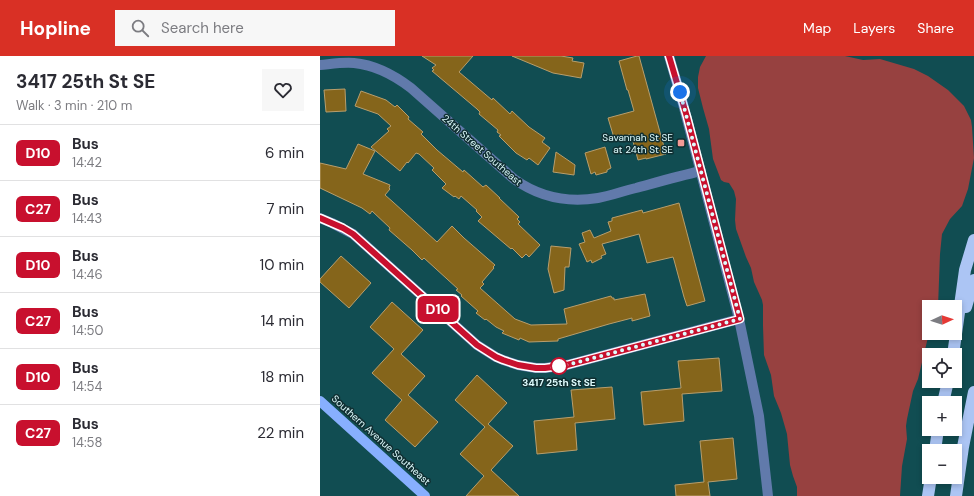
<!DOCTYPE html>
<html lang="en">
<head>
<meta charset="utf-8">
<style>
  body { margin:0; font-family:"DM Sans",sans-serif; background:#f7f7f7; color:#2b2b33; height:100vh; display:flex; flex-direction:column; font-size:15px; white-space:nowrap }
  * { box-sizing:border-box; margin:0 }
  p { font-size:13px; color:#7c7c81 }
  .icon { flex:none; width:22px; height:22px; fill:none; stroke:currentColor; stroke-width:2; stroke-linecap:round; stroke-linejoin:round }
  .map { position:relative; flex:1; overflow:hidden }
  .details { display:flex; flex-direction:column; background:#fff; width:320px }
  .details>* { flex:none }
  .badge { padding:0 8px; border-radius:6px; font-size:14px; line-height:26px }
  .needle { width:26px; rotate:87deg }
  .fabs { position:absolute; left:602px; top:244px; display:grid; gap:8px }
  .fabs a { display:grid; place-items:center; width:40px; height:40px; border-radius:0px; background:#fff; box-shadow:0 2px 6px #0003; font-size:20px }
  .you { position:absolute; width:20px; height:20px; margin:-10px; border:3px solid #fff; border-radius:50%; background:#1a73e8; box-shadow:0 0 0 6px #1a73e833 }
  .map>.badge { position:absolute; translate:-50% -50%; box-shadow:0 0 0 2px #fff }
  .round { display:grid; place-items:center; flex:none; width:42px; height:42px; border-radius:0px; background:#f7f7f7 }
  .head { display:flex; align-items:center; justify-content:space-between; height:68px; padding:0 16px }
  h1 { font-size:19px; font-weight:700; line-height:30px }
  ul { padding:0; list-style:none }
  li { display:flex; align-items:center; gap:12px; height:56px; padding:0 16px; border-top:1px solid #e1e1e2 }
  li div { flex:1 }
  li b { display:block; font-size:15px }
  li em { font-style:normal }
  li .badge { min-width:44px; font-weight:700; text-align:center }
  header { display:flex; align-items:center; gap:24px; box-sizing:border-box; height:56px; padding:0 20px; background:#d93025; color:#fff }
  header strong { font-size:19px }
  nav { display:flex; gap:22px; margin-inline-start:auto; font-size:14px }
  .search { width:280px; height:36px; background:#f7f7f7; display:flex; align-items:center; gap:10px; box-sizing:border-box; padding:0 14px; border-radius:0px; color:#7c7c81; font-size:15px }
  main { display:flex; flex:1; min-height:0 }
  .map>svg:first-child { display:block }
</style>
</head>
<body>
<header>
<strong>Hopline</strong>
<div class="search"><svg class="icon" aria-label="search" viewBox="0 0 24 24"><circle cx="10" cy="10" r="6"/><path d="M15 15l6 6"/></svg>Search here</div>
<nav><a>Map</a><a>Layers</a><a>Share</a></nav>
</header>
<main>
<section class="details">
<div class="head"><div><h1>3417 25th St SE</h1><p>Walk · 3 min · 210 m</p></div><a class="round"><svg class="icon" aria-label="heart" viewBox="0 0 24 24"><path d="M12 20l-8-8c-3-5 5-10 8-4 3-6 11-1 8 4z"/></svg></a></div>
<ul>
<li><span class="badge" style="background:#c8102e;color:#fff">D10</span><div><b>Bus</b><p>14:42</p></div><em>6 min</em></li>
<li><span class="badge" style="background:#c8102e;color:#fff">C27</span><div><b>Bus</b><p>14:43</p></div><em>7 min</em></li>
<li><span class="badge" style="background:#c8102e;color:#fff">D10</span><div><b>Bus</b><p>14:46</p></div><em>10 min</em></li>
<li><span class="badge" style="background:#c8102e;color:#fff">C27</span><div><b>Bus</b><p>14:50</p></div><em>14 min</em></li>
<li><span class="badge" style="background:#c8102e;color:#fff">D10</span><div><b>Bus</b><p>14:54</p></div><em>18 min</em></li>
<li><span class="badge" style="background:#c8102e;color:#fff">C27</span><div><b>Bus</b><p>14:58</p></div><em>22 min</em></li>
</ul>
</section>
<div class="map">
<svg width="654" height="440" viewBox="0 0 654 440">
  <rect width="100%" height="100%" fill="#114d52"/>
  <!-- green -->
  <path fill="#974140" d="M386,0H525L543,4L560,3L594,13L608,20L628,34L644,50L651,64L652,71L654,102L648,133L642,150L630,163L622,178L620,198L618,251H609V277L598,323L593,335L587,363L586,370L587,383L582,410L580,440H477V431L473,420L470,409L467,378L461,357L454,340L451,319L444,299L443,270V249L442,244L434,226L431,212L426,201L416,173L415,164L416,143L414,135L409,127L404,126L401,124L393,103L389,73L383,52L378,32V21L380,11Z"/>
  <!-- building -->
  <path fill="#85651b" stroke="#b89e6c" d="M102,0H153L139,16L172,44L173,42L190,58L192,55L209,71L225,82L222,86L230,92L218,109L209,102L207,104L196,97L179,80L181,79L177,76L178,74L159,58L160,56L157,53L112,15L114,14L112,12L116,9Z
    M192,0H241L253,2L252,5L264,7L261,22L233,17Z
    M317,0H319L346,98L326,103V102L318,104L311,78L295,85L288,62L314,55L308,34H307L299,5Z
    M25,33L26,55L6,56L4,34Z
    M41,35L66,44L75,51L77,49L89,61L88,63L103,76L101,78L117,94L143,116L144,114L163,131L166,129L180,142H179L199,161L197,163L200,166L198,168L220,189L209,201L206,198L202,202L192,192L191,193L158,165L162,161L156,155L157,154L141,140L139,143L135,140L134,141L122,132L126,128L112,114L114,112L99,98L96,97L88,107L87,106L80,115L51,91L69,75L67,73L71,70L58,58L35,50Z
    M38,88L55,95L43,118L70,129L69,132L70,133L65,139L73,146L117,186L132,170L144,182L175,209L173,211L174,212L162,226L164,228L160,232L195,263L211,269L247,268L244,253L291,240L292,242H294V244L325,238L330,260L312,265V262L289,268L238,283V285L209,286L200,282L199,284L182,277L184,275L176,271L166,263L165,264L156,257L158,255L141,240L142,239L136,234L138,233L104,202L102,204L92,194L69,174L70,172L52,155L50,158L42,152L0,132V107L26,113Z
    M285,91L291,112L287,114V116L276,119L275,116L271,118L265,97Z
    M236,96L255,109L254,119L233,116Z
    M359,147L385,245L367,250L364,241L354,204L353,201L327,207L319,178L282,188L286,198L281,200L282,202L272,207L271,204L267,206L259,188L265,186L262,177L270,174L274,182L291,175L288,166L292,165V162L322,154L323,157Z
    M231,190L251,192L249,211H245L244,234L234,237L228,213Z
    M21,200L51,227L29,252L0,226V223Z
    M72,246L103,274L81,298L105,320L88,339L118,366L95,391L65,364L82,344L52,317L74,293L50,271Z
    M399,302L402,335L362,338L364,365L324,369L321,336L361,332L358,305Z
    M157,319L187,347L168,368L193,390L171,414L199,440H146L164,420L140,398L165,371L135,344Z
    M292,331L295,363L255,367L257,394L217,398L214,365L254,361L251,334Z
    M413,382L417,423L388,426L390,440H356L355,429L384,426L380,385Z"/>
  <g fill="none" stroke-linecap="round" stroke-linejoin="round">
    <!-- minor -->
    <path stroke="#617aab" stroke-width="10" d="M349,0L363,48L419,263L439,360L448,440
      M0,9C11,8 23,6 34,7C56,9 74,19 91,32L194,123C219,141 247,147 278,142C290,140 303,135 316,132C338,126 359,120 381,115
      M0,162L12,167L33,178L157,289L176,301L183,304L198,309L216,312H225L247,309L419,263"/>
    <!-- major -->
    <path stroke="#87affe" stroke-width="10" d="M0,345L105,440"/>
    <!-- highway -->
    <path stroke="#acc5f4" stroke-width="12" d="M646,251L654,224
      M633,299L645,214L654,184
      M623,347L628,325
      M615,395L618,373
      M608,440L611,421
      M636,440L643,391L654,336"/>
  </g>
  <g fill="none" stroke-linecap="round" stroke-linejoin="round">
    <defs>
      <path id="line" d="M0,162L23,172L33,178L157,289L176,301L183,304L198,309L216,312H225L247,309L420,263L367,61L349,0"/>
    </defs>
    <!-- line casing -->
    <use href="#line" stroke="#fff" stroke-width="9"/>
    <!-- line -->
    <use href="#line" stroke="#c8102e" stroke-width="6"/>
    <!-- walk -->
    <path stroke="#defbfd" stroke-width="4" stroke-dasharray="0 7.2" d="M239,310L232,311L247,309L420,263L360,36"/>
  </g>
  <!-- markers -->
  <rect fill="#f59b96" stroke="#102f32" stroke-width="1.5" x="357" y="83" width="8" height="8" rx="2"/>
  <circle fill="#fff" stroke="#c8102e" stroke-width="2" cx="239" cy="310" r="8"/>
  <g text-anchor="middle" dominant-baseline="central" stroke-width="3" stroke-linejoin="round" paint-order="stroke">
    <!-- poi labels -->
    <g font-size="10" fill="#defbfd" stroke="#102f32" text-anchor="end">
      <text x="353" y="81">Savannah St SE<tspan x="353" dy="12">at 24th St SE</tspan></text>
    </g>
    <!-- street labels -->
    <g font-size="10" fill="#defbfd" stroke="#102f32">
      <text transform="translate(162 94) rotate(41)">24th Street Southeast</text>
      <text transform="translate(61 384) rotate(42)">Southern Avenue Southeast</text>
    </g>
    <!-- stop labels -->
    <g font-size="10" font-weight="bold" fill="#defbfd" stroke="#102f32">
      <text x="239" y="326">3417 25th St SE</text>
    </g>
  </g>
</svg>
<div class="fabs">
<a><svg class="needle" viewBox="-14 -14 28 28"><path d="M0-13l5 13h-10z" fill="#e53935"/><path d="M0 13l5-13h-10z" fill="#7c7c81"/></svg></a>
<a><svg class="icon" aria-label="locate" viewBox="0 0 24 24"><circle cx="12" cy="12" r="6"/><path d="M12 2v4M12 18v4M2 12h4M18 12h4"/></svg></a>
<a>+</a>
<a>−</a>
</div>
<div class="you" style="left:360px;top:36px"></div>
<b class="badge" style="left:118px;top:253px;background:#c8102e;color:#fff">D10</b>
</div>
</main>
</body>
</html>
